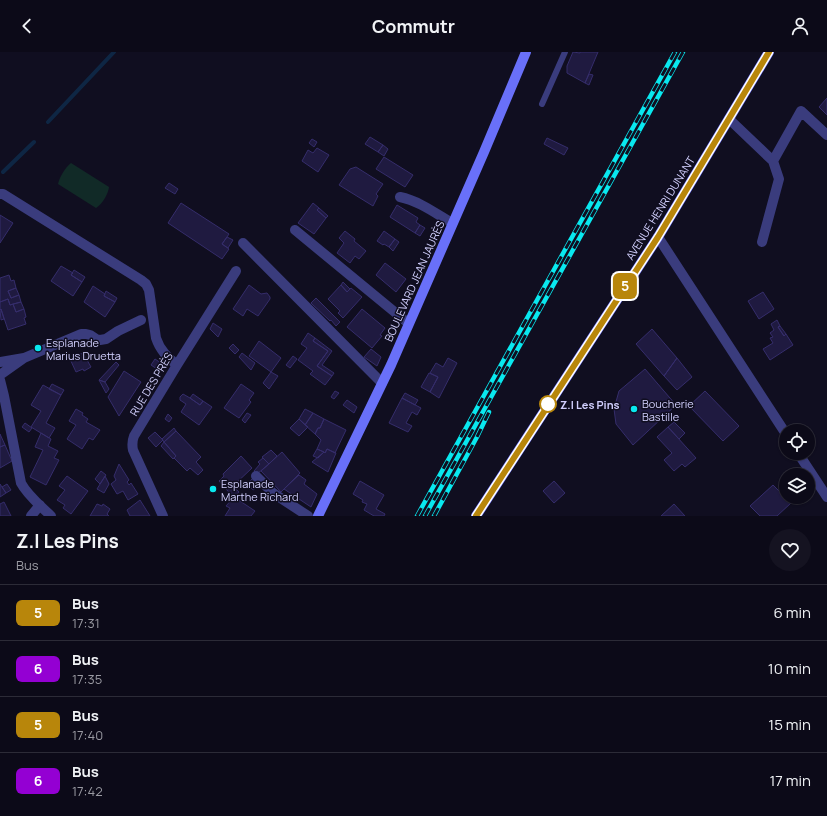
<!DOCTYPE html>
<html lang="fr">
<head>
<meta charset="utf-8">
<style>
  body { margin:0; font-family:Manrope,sans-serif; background:#151321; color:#f1f3f6; height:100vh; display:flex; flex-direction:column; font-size:15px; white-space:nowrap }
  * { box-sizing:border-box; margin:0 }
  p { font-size:13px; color:#9a9aa2 }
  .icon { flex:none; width:22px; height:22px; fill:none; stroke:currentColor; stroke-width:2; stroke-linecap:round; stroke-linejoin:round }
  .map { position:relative; height:464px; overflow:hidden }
  .side { display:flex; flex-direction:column; background:#0c0a18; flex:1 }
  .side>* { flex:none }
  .badge { padding:0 8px; border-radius:6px; font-size:14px; line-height:26px }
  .fabs { position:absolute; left:779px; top:372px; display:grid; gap:8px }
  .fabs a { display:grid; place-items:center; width:36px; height:36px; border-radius:50%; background:#0c0a18; box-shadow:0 1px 3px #0004,0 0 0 1px #2c2b37; font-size:20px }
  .map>.badge { position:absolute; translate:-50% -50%; box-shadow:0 0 0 2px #fff }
  .round { display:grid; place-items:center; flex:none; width:42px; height:42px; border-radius:21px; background:#151321 }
  .summary { display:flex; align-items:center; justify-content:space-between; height:68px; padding:0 16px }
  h1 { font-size:19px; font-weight:700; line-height:30px }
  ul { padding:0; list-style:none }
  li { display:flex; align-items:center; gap:12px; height:56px; padding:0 16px; border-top:1px solid #2c2b37 }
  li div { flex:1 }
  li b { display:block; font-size:15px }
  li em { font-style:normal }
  li .badge { min-width:44px; font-weight:700; text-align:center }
  header { display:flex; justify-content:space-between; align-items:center; height:52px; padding:0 16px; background:#0c0a18; font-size:18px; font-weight:700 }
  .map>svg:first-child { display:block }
</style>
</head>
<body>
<header><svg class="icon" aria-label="back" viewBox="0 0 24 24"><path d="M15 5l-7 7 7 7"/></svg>Commutr<svg class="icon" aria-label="person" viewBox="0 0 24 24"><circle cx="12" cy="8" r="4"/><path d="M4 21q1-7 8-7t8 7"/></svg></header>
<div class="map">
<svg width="827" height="464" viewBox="0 0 827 464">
  <rect width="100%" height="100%" fill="#100e20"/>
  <!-- green -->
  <path fill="#112a27" d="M71,111L109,135C108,143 102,152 96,156L58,132C60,124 65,116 71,111Z"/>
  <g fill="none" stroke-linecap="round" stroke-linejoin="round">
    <!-- stream -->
    <path stroke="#0e2644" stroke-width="4" d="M48,70L114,0
      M3,120L34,90"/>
  </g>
  <!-- building -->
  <path fill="#1f1a40" stroke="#352d6b" d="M573,0L580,1V0H598L585,31L567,21V14Z
    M589,22L593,23L589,33L585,31Z
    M827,46V63L819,55Z
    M370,85L383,93L378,100L365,92Z
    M547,86L568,96L564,103L544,92Z
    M312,87L317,90L314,95L309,91Z
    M383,93L388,97L384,104L378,100Z
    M317,96L329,103L318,120L302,109L308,98L313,101Z
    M384,105L413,123L405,135L376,117Z
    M356,115L383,132L376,142L378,144L373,154L339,133L350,117Z
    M169,131L178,137L175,142L165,136Z
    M181,151L229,182L222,192L229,197L222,207L168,171Z
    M313,151L319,156L317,158L326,166L314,182L298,171Z
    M397,153L418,166L416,170L420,173L415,181L390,165Z
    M319,156L328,164L326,166L317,158Z
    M0,163L13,171L0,191Z
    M420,173L425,176L420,184L415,181Z
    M345,179L355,187L354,189L366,199L359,207L355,204L350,211L337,201L344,191L339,186Z
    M384,179L395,187L389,195L384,192L383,193L377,189Z
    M227,185L233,188L228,196L222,192Z
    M395,187L399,190L393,199L389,195Z
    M385,211L406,227L396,240L376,223Z
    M61,214L73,221L71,223L82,230L73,244L51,229Z
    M74,218L85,225L82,230L71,223Z
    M9,223L11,229L14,228L16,236L8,239L11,246L19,243L21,250L10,253L8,247L0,250V226Z
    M343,230L350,237L347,240L341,233Z
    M249,233L261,242L267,241L270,245V247L258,264L247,257L243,264L233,257Z
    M341,233L347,240L351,236L362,245L343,266L338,261L340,259L328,247Z
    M93,234L105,242L104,244L115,250L105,265L84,250Z
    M16,236L19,243L11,246L8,239Z
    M106,239L117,246L115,250L104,244Z
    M763,240L774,257L759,267L748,249Z
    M316,246L340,270L336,274L331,268L330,269L311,251Z
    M8,247L10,253L13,252L16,260L24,257L26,265L24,266L26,272L8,278L1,257L0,258V250Z
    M21,250L24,257L16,260L13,252Z
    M1,257L4,267L1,268L0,258Z
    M362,257L385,276L380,283L382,284L372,296L347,275Z
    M777,268L780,274L778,275L784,284L786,282L793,293L770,308L763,297L773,291L770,286L773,285L770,281L774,278L771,272Z
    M213,271L222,277L218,285L210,277Z
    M780,274L786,282L784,284L778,275Z
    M652,277L677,306L664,324L636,292Z
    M308,281L315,286L313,289L328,299L317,314L332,324L325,333L310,322L313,319L298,308L307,296L301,292Z
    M315,286L332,299L322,313L334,321L332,324L317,314L328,299L313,289Z
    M259,289L281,306L271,320L249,304Z
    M233,292L239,298L235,302L229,296Z
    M371,297L381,305L377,314L364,305Z
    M83,301L91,315L84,319L83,317L76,320L70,307Z
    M242,301L255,311L251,318L239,305Z
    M293,304L297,307L290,316L286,313Z
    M448,306L457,311L439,346L430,340L438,325L430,321L436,311L443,315Z
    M677,306L692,325L677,338L664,324Z
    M155,307L161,311L157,317L151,313Z
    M116,310L119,313L105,330L99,328Z
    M645,317L676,353L633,393L616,372L614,357L619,339Z
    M124,319L141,330L119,364L108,345Z
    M271,320L278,324L269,337L263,331Z
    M429,321L438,325L430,340L421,335Z
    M99,328L105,330L109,337L106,341Z
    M52,332L64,338L61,343L49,337Z
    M241,332L254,341L249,348L251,350L239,366L224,356Z
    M43,333L61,343L46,371L55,376L49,386L31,375L41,359L31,353Z
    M335,339L339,341L334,347L331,345Z
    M705,339L739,374L723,389L689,354Z
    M405,341L418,348L415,353L402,346Z
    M183,342L190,346L200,353L203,349L212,355L199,373L181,360L186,352L180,348V345Z
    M193,342L203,349L200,353L190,346Z
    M402,346L421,356L417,363L412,360L406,371L412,374L408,380L389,371Z
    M347,348L357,355L354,361L343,353Z
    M76,357L83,361L82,363L88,367L86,370L100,378L93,388L89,386L82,397L67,387L76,373L69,369Z
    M305,357L313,361L305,373L299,367Z
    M247,361L251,363L245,371L242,368Z
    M313,361L324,367L320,376H318L315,382L305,373Z
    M168,362L172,366L169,370L165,367Z
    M299,367L308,375L299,384L290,376Z
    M324,367L346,378L335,401L327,397L325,401L324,400L317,397L321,388L315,382L318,376H320Z
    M674,370L685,381L679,387L668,375Z
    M25,371L32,376L29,380L22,375Z
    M668,375L696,406L685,415L682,412L674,419L664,408L672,401L657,385Z
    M174,376L176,379L164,390L162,387Z
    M176,379L201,405L196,410L203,418L198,423L190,416L187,419L174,406L176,404L164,390Z
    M155,380L163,388L156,395L148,386Z
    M41,381L51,387L48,394L58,399L54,406L59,408L46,433L30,425L43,398L35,395Z
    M0,382L5,393L0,395Z
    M164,390L176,404L173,407L161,394Z
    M5,393L12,409L0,416V395Z
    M317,397L324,400L318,406L313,404Z
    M327,397L336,401L328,420L312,410L324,400L325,401Z
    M271,398L277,404L269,412L262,405Z
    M282,400L300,421L281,440L261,419Z
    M241,404L252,416L233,434L239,440L234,446L219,429L224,424L223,422Z
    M263,406L269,412L257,422L254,419L260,412L258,410Z
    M119,412L129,428L127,430L129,433L131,431L138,442L128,448L123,439L117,442L111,432L116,428L114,424Z
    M101,419L106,423L100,432L95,427Z
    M299,423L306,428L304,432L317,442L311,455L284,437Z
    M67,424L88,439L71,462L63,456L65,453L57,448L65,438L59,434Z
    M105,424L109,432L104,441L97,437Z
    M253,426L260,433L253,438L247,432Z
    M360,429L384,443L376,457L385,462L384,464H374L364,458L367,452L362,450L363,448L353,442Z
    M554,429L565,441L554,451L543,439Z
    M0,432L6,441L0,445Z
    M7,432L11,438L6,441L2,435Z
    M773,433L791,451L777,464H760L750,454Z
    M234,445L255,459L251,464H225L230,456L226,454Z
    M140,448L150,464H130L127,458Z
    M4,450L11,464H0V452Z
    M97,452L102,454L103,452L110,457L107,462L109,464H90Z
    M674,452L685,464H661Z"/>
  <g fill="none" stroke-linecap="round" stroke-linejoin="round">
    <!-- lane -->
    <path stroke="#3a3c7d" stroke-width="6" d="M542,52L565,0"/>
    <!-- street -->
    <path stroke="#3a3c7d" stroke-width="10" d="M729,67L773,109L801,59L827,83
      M0,142H3L141,228L146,232L149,238L156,286C160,298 167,305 177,313
      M400,145C419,149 435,161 452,171
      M295,178L408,271
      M658,185L786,382
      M762,190L779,127L773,109
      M243,191L382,331
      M24,306L81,282H86L90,283L96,287L100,288L106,287L118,279L141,268
      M0,310L24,306L0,323
      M0,328L4,344L21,431C28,444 41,454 51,464
      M798,401L827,445
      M256,424L273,441L308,464
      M31,464L40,453
      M163,464L133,398C132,393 132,389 134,384L177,313L236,219"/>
    <!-- secondary -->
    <path stroke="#6970f9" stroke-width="10" d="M318,464L391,313L484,100L526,0
      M476,464L658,185L769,0"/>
    <defs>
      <path id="rail" d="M417,464L675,0
        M425,464L683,0
        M434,464L477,385L489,360"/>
    </defs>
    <!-- rail casing -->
    <use href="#rail" stroke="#09e8ef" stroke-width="4.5"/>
    <!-- rail -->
    <use href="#rail" stroke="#100e20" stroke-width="3" stroke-dasharray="9" stroke-linecap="butt"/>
  </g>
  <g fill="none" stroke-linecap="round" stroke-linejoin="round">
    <defs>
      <path id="line" d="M476,464L658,185L769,0"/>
    </defs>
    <!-- line casing -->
    <use href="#line" stroke="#fff" stroke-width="9"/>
    <!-- line -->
    <use href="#line" stroke="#b8860b" stroke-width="6"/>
  </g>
  <!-- markers -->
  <g fill="#09e8ef" stroke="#100e20" stroke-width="1.5">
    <circle cx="38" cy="296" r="4"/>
    <circle cx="634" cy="357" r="4"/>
    <circle cx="213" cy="437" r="4"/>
  </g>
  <circle fill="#fff" stroke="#b8860b" stroke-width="2" cx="548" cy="352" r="8"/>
  <g text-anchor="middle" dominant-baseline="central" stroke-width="3" stroke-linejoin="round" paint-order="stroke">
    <!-- street labels -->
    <g font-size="11" fill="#d1cffd" stroke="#100e20">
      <text transform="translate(660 156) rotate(-58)">AVENUE HENRI DUNANT</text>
      <text transform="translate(414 229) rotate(-66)">BOULEVARD JEAN JAURÈS</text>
      <text transform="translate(151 332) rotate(-59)">RUE DES PRÈS</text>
    </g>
    <!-- poi labels -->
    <g font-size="11" fill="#d1cffd" stroke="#100e20" text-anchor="start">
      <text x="46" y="290">Esplanade<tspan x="46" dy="13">Marius Druetta</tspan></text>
      <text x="642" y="351">Boucherie<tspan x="642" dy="13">Bastille</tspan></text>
      <text x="221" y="431">Esplanade<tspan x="221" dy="13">Marthe Richard</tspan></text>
    </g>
    <!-- stop labels -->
    <g font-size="11" font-weight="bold" fill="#d1cffd" stroke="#100e20" text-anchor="start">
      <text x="560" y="352">Z.I Les Pins</text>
    </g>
  </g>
</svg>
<div class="fabs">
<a><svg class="icon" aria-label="locate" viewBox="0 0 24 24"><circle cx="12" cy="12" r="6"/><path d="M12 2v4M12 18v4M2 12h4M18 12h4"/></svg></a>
<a><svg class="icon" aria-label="layers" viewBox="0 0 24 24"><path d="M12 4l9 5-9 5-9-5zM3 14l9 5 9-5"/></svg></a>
</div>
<b class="badge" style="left:625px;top:234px;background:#b8860b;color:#fff">5</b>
</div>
<section class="side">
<div class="summary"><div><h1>Z.I Les Pins</h1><p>Bus</p></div><a class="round"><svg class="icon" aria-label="heart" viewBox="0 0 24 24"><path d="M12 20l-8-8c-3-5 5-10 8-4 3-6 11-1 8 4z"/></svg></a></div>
<ul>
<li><span class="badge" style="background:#b8860b;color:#fff">5</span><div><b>Bus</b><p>17:31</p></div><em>6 min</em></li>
<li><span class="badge" style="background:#9400d3;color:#fff">6</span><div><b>Bus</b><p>17:35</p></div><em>10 min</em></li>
<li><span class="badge" style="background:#b8860b;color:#fff">5</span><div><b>Bus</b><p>17:40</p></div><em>15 min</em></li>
<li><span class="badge" style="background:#9400d3;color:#fff">6</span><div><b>Bus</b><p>17:42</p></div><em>17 min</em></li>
</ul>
</section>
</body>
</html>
